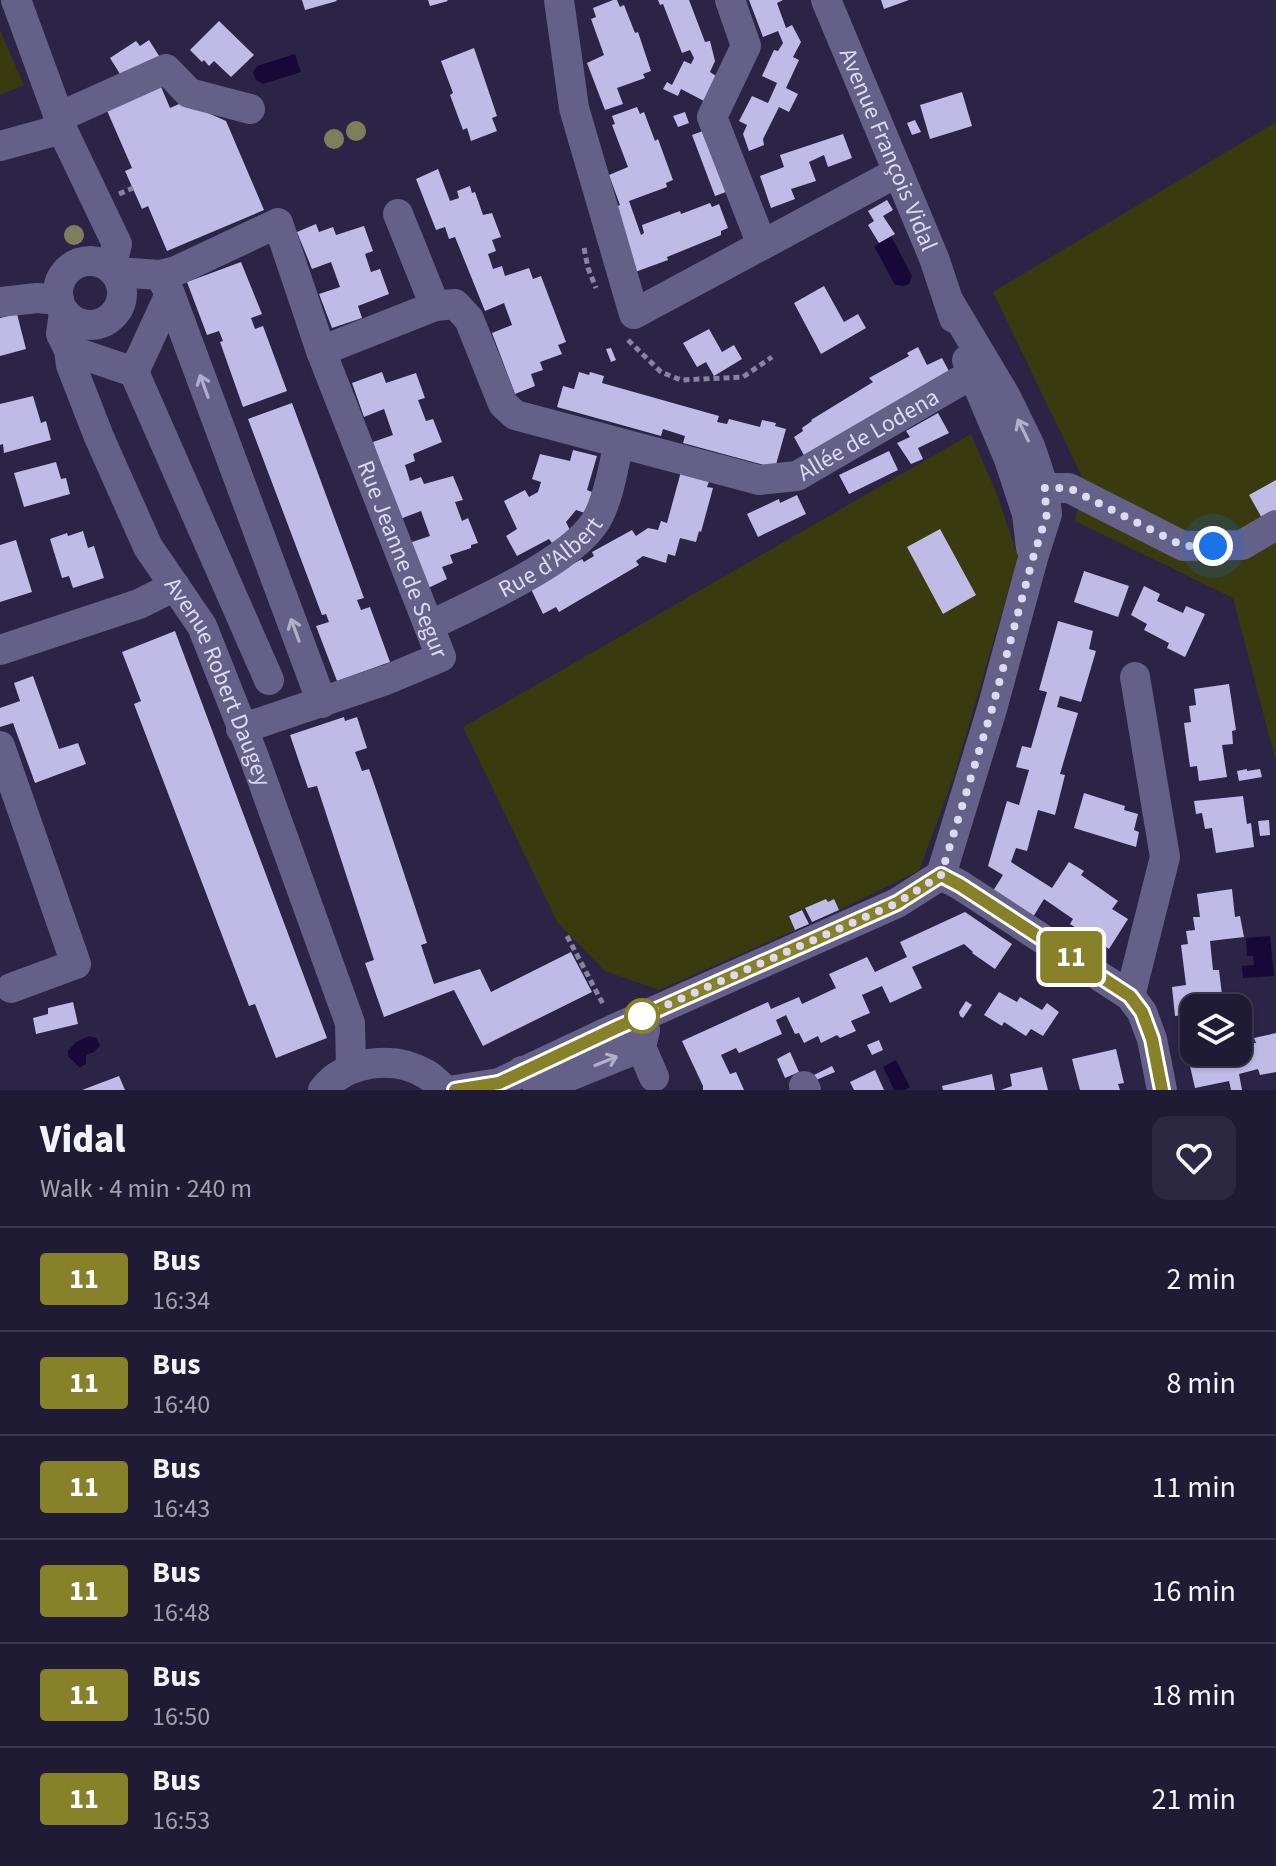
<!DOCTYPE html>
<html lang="en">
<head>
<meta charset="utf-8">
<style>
  body { margin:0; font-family:"Source Sans 3",sans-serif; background:#2d2841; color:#f1f3f6; height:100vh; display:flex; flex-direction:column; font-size:30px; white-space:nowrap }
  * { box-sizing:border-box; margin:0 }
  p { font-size:26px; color:#a2a1ad }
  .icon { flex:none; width:44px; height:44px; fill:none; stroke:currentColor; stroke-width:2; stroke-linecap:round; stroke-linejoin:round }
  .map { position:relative; height:1090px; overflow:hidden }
  .drawer { display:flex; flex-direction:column; background:#201b35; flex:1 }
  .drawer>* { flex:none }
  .badge { padding:0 16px; border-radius:6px; font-size:28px; line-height:52px }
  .buttons { position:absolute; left:1180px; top:994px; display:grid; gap:16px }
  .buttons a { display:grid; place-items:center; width:72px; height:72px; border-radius:16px; background:#201b35; box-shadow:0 2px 6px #0004,0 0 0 2px #3d3950; font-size:40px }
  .you { position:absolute; width:40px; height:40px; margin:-20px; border:6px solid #fff; border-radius:50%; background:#1a73e8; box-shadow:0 0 0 12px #1a73e833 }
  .map>.badge { position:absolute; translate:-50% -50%; box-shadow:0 0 0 4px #fff }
  .round { display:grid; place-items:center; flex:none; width:84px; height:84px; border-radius:16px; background:#2d2841 }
  .head { display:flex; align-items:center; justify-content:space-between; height:136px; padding:0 40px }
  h1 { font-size:38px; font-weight:800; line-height:60px }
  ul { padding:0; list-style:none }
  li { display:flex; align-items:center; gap:24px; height:104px; padding:0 40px; border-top:2px solid #3d3950 }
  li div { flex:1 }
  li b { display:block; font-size:30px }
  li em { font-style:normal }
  li .badge { min-width:88px; font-weight:700; text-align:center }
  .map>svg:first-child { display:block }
</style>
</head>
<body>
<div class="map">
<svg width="1276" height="1090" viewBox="0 0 1276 1090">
  <rect width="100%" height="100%" fill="#2b2447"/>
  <!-- green -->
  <path fill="#393a0d" d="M0,30L24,85L0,95Z
    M1276,122V762L1233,598L1075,521L1081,495V475L993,292Z
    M971,434L998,497L1018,557L954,776L919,871L839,910L834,900L828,902L826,899L789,915L795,930L659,990L605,971L557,922L463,727Z"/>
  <!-- water -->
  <path fill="#170838" d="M295,54L301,72L263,84L256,80L253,72L257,66Z
    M891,236L912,276L909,284L904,286L895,285L874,246Z
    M1270,936L1274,976L1243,978L1242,966L1254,965L1253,956H1247L1246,938Z
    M89,1036L96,1038L100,1045L94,1052L86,1055V1064L81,1067H79L68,1056V1051L76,1042Z
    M896,1060L910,1087L905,1090H894L883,1067Z"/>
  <!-- building -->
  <path fill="#bfbae6" d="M302,0H336L337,1L305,10Z
    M428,0H447L448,1L430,6Z
    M613,0H617L620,7L624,5L635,33L638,32L651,71L643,74L645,78L617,88L623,104L605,110L587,63L604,55L591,19L596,17L593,8Z
    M658,0H689L705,42L710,41L715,61L710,72L716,76L704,101L681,89L678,96L663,89L667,82L672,85L684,61L691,64L694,58L690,50L682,53L663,4L660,5Z
    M749,0H783L777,3L786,28L792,25L801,42L793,57L799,60L786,88L798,94L789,112L779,107L763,139L764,145L749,151L743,134L747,125L739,121L752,96L768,103L777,83L762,76L774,50L778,51L783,43L778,31L763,37Z
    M881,0H909L884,9Z
    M219,21L254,55L231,77L214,61L209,66L204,60L202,62L190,50Z
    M149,40L161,59L125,82L110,58L136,41L140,46Z
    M474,48L497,116L492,118L497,131L471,141L467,128L463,130L450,95L453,93L441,61Z
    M159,82L170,108L186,101L188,104L226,121L264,210L167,251L148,206L142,209L125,171L132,168L105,106Z
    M962,92L972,126L930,139L920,105Z
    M637,107L640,114L644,112L655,141L658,139L673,180L666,183L667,187L629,201L641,235L644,233L642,225L680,211L681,214L710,203L712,207L719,204L728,228L721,231V235L667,257L668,260L635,272L614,208L620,205L609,175L628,167L612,125L615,124L612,116Z
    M685,112L689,123L678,127L673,116Z
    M915,120L921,132L912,135L907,123Z
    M711,128L734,189L715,196L692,135Z
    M843,134L852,158L828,167L824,155L809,162L816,181L791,189L795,199L771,208L760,176L784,167L780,155Z
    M438,169L450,201L459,198L457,191L470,186L472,193L475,192L483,215L492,213L501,237L492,240L496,251L488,254L493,269L502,266L505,276L529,268L533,279L541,276L566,342L558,345L562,354L540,362L543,370L531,374L535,386L515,394L492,333L512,325L504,303L485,311L455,237L449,239L445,227L436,230L416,179Z
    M887,200L893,210L883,216L895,234L879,243L868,225L874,221L868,211Z
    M316,224L319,232L333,227L336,235L364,226L373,251L365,254L371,272L380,269L389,294L358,306L362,318L332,328L319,294L340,287L331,262L312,269L297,232Z
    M241,262L262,314L251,318L255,329L263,326L287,391L243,407L220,342L223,341L219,331L207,335L187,282Z
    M824,286L844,322L858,314L866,328L821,354L794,303Z
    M17,314L26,349L0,356V318Z
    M709,329L722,352L734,345L742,359L714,376L706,362L697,367L683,343Z
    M918,347L927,365L942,358L951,375L806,459L794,437L803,431L802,428L812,421L811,420L873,382L869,378L909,356L907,353Z
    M611,348L616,360L611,362L606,349Z
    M382,372L386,383L416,373L425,398L418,400L426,421L433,419L442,442L413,454L415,461L405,465L410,481L421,477L424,484L453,476L463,500L455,502L462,521L468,518L478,543L471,545V548L450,555L453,563L442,567L447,579L426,589L409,543L430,536L421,511L400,519L373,442L393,435L384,409L364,417L352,383Z
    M579,372L589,375L590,372L604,376L602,383L719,416L717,422L727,424L729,419L760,427L762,420L776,423L775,426L786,429L775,468L683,443L685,436L663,429L661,436L557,407L563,386L574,389Z
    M33,396L41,423L46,421L51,440L4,453L3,444L0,445V404Z
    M292,403L364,598L357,600L361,610L370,607L390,662L337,681L316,626L329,622L326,614L322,615L248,419Z
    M938,413L949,433L918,448L923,459L911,464L897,443L910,437L906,431Z
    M573,450L597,456L587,490L592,492L585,513L576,510L566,522L571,532L552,543L549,539L517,556L506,536L517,529L504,501L525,490L529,497L538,492L541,482L532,479L540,454L570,461Z
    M889,451L898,470L849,494L839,475Z
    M56,462L61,479L66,478L70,494L24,507L14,473Z
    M682,468L711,476L707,487L713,488L701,532L699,531L696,542L680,538L675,556L668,554L666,563L643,556L636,561L639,565L559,612L556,607L543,614L530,587L582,559L584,562L594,556L592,552L632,530L636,536L648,528L658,530L661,521L667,523Z
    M1276,480V513L1263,520L1249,495Z
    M797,495L806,514L758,537L747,514L779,499L780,503Z
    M940,529L976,595L943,614L907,547Z
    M83,531L88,548L94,546L104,578L73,588L69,576L62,578L50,539L67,533L68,536Z
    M16,540L32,592L0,602V545Z
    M1084,571L1129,586L1118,617L1074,602Z
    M1144,586L1160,594L1157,601L1183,613L1186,606L1205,614L1185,657L1167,648L1169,643L1144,630L1147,624L1131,615Z
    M1058,621L1093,631L1089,649L1096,651L1081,702L1060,696L1057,707L1078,713L1060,774L1065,775L1055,815L1038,810L1027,851L1016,848L1011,862L1052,888L1069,862L1084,871L1081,875L1118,901L1112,909L1128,919L1109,949L1070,924L1073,919L1044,899L1033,917L993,891L1003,875L988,866L1007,801L1019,805L1029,770L1016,767L1022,746L1031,748L1047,692L1039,690Z
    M175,631L327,1038L276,1058L255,1004L249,1006L134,704L141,701L122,652Z
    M33,676L59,749L78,743L86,764L35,783L13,723L0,727V708L20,701L14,683Z
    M1229,684L1236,730L1232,731L1233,744L1222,745L1227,777L1199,781L1197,766L1190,767L1184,723L1191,722L1189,706L1196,705L1194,689Z
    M344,717L345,721L357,717L367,748L355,752L362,771L369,769L379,798L427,943L421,945L434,984L480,969L491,992L571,952L592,992L483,1046L454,990L384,1017L365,963L374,960L317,786L308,788L290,735Z
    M1247,769V771L1260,769L1262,777L1239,781L1237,771Z
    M1084,793L1125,806L1124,810L1138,814L1134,830L1139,832L1136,847L1074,828Z
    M1243,796L1247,824L1251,823L1254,847L1216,853L1212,828L1205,829L1202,813L1196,814L1194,801Z
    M1269,820L1270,835L1260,836L1258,821Z
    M1232,889L1235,917L1240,916L1244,937L1210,941L1213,970H1219L1222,995L1195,999L1197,1008H1194V1014L1175,1016L1172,987L1186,985L1181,945L1188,944L1186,931L1195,930L1193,917H1200L1197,894Z
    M826,899L828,902L834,899L839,910L812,922L805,908Z
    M802,910L809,924L795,930L789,916Z
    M965,912L1012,944L995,969L972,953L973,952L964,944L912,967L922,988L890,1003L882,986L862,995L870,1013L851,1021L856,1031L840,1038L837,1035L821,1043L818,1036L804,1043L799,1033L795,1034L786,1015L776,1020L782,1034L739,1053L736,1048L721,1055L730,1074L736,1072L744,1090H703V1086L682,1041L768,1002L771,1009L799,997L802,1004L836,988L829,974L867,957L875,972L907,957L900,942Z
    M999,992L1017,1002L1020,997L1042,1010L1047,1003L1059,1012L1043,1036L1031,1029L1026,1036L1004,1022L1002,1026L984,1015Z
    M966,1001L972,1005L963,1018L960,1016L959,1012Z
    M73,1002L78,1024L36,1034L33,1018L48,1014V1008Z
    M1276,1033V1072L1260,1075L1258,1069L1239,1074L1242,1090H1231L1229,1081L1195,1088L1187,1053L1238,1052V1035L1244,1034L1246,1044L1256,1043L1254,1038Z
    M879,1040L883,1050L872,1055L867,1045Z
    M1116,1049L1124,1083L1118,1084L1120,1090H1080L1072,1059Z
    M790,1052L799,1072L785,1078L777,1059Z
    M832,1066L835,1072L816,1080L814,1075Z
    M1042,1067L1048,1090H1001L1012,1086L1010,1074Z
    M875,1070L884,1090H854L850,1082Z
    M992,1074L995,1090H943L942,1086Z
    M119,1076L125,1090H82Z"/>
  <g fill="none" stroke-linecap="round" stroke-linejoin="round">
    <!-- path -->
    <path stroke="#8883a0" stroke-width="5" stroke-dasharray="6 4" stroke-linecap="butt" d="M119,194L133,188
      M584,248L588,268L596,288
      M628,340L661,372L681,380L743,377L772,357
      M567,936L604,1006"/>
    <!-- minor -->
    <g stroke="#656087" stroke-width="30">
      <path d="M16,0L56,109L62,129L117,244L111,267"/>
      <path d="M559,0L574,108L634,314L898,172"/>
      <path d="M730,0L746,46L712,117L762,245"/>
      <path id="s1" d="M826,0L934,258L954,318"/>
      <path d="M59,117L166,69L189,93L250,109"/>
      <path d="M0,146L62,129"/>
      <path d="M398,214L435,306"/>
      <circle cx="90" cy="293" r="32"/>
      <path id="s2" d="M116,272L160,275L176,271L278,223L321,351L441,657L386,680L241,729"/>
      <path d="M160,275L170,294L322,703"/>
      <path d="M0,302L37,298L59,300"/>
      <path id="s3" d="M64,312L61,334L69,350L71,365L99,437L148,547L202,626L254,757L350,1023L351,1069"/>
      <path d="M69,350L134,372L269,680"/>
      <path id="s4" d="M321,351L435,306L455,304L469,319L503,404L515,415L759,480L797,476L972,374"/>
      <path d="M967,360L1009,459L1027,514L1031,548"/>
      <path d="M134,372L170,294"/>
      <path d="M1044,488H1069L1183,546L1242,545L1276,525"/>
      <path id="s5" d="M429,626C473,604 579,559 599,515C610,493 613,467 619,443"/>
      <path d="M0,650L139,604L175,586"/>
      <path d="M0,746L76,964L11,988"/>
      <path d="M941,875L960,885L1130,996L1142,1012L1152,1039L1162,1090"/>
      <path d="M1130,996L1165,857L1135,677"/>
      <path d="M645,1030L641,1047L654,1077"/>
      <path d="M522,1071L545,1086L641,1047"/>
      <path d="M804,1086L806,1090"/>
      <path d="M323,1090C347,1060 394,1055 426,1074C433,1078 439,1085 445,1090"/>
      <path d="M455,1090L499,1083L616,1028L897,903L941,875L992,709L1033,558L1047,514L1044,488L1030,446L1006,397L948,300"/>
    </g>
  </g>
  <!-- trees -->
  <g fill="#7f7e5a">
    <circle cx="356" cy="131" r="10"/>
    <circle cx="334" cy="139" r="10"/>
    <circle cx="74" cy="235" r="10"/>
  </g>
  <!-- one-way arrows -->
  <defs><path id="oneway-shaft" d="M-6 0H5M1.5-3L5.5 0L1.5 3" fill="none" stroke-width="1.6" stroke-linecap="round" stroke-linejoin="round" transform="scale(2)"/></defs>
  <g stroke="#b2afcc">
    <use href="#oneway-shaft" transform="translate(204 386) rotate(-110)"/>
    <use href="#oneway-shaft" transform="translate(1023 430) rotate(-116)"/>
    <use href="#oneway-shaft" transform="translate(295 630) rotate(-110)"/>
    <use href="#oneway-shaft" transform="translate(606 1061) rotate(-22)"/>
  </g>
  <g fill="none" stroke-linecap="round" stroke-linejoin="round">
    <defs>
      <path id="line" d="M455,1090L499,1083L616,1028L897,903L941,875L960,885L1130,996L1142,1012L1152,1039L1162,1090"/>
    </defs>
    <!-- line casing -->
    <use href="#line" stroke="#fff" stroke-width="18"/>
    <!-- line -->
    <use href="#line" stroke="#87812a" stroke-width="12"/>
    <!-- walk -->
    <path stroke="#dcdaf1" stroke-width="8" stroke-dasharray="0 14.4" d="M642,1016L897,903L941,875L992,709L1033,558L1047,514L1044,488H1069L1183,546H1213"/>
  </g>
  <!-- markers -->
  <circle fill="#fff" stroke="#87812a" stroke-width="4" cx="642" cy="1016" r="16"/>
  <g text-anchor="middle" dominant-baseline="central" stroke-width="8" stroke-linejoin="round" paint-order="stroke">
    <!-- street labels -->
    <g font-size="24" fill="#dcdaf1" stroke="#131120">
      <text stroke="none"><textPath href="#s1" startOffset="162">Avenue François Vidal</textPath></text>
      <text stroke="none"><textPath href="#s4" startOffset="644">Allée de Lodena</textPath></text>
      <text stroke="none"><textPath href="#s5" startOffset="140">Rue d’Albert</textPath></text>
      <text stroke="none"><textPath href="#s2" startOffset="532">Rue Jeanne de Segur</textPath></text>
      <text stroke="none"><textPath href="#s3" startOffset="406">Avenue Robert Daugey</textPath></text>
    </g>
  </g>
</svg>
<div class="buttons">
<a><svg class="icon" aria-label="layers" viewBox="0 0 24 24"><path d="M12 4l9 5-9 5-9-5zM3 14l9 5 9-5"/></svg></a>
</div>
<div class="you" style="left:1213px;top:546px"></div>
<b class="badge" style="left:1071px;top:957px;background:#87812a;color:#fff">11</b>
</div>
<section class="drawer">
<div class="head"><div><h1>Vidal</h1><p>Walk · 4 min · 240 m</p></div><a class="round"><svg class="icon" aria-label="heart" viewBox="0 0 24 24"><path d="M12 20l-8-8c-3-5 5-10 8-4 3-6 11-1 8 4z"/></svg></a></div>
<ul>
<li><span class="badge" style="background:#87812a;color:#fff">11</span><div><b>Bus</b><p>16:34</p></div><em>2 min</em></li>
<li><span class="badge" style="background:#87812a;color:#fff">11</span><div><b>Bus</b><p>16:40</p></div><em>8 min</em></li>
<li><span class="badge" style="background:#87812a;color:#fff">11</span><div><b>Bus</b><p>16:43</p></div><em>11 min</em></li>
<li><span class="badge" style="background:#87812a;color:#fff">11</span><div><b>Bus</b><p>16:48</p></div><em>16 min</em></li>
<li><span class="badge" style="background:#87812a;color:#fff">11</span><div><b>Bus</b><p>16:50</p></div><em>18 min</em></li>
<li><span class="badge" style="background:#87812a;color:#fff">11</span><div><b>Bus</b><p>16:53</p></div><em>21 min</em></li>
</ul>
</section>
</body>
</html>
